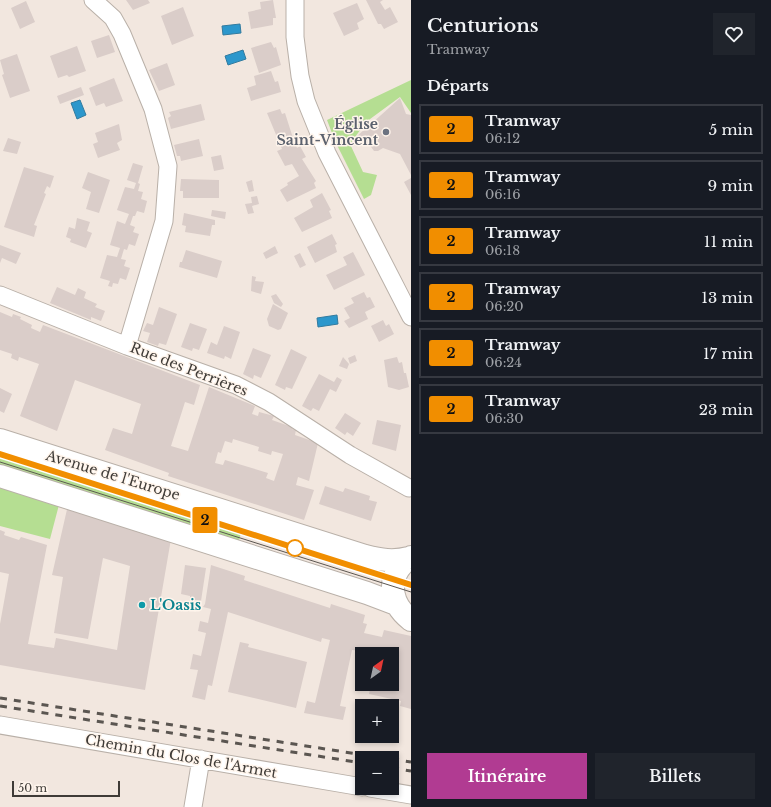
<!DOCTYPE html>
<html lang="fr">
<head>
<meta charset="utf-8">
<style>
  body { margin:0; font-family:"Libre Baskerville",serif; background:#20242c; color:#f1f3f6; height:100vh; display:flex; flex-direction:column; font-size:15px; white-space:nowrap }
  * { box-sizing:border-box; margin:0 }
  p { font-size:13px; color:#9ea1a6 }
  .icon { flex:none; width:22px; height:22px; fill:none; stroke:currentColor; stroke-width:2; stroke-linecap:round; stroke-linejoin:round }
  .map { position:relative; flex:1; overflow:hidden }
  .details { display:flex; flex-direction:column; background:#171b24; width:360px }
  .details>* { flex:none }
  .badge { padding:0 8px; border-radius:3px; font-size:14px; line-height:26px }
  .needle { width:26px; rotate:33deg }
  .buttons { position:absolute; left:355px; top:647px; display:grid; gap:8px }
  .buttons a { display:grid; place-items:center; width:44px; height:44px; border-radius:0px; background:#171b24; box-shadow:0 2px 6px #0003; font-size:20px }
  .scale { position:absolute; left:12px; bottom:10px; width:108px; box-sizing:border-box; padding-left:4px; border:2px solid #3f3b37; border-top:0; font-size:11px; line-height:14px; white-space:nowrap; color:#3f3b37; -webkit-text-stroke:3px #fff5ec; paint-order:stroke }
  .map>.badge { position:absolute; translate:-50% -50%; box-shadow:0 0 0 2px #fff }
  h2 { padding:0 16px; font-size:15px; line-height:36px }
  .round { display:grid; place-items:center; flex:none; width:42px; height:42px; border-radius:0px; background:#20242c }
  .overview { display:flex; align-items:center; justify-content:space-between; height:68px; padding:0 16px }
  h1 { font-size:19px; font-weight:600; line-height:30px }
  .cta { display:flex; gap:8px; margin-top:auto; padding:8px 16px }
  .cta a { flex:1; height:46px; border-radius:0px; background:#b13b92; color:#fff; font-size:16px; font-weight:600; line-height:46px; text-align:center }
  .cta a+a { background:#20242c; color:#f1f3f6 }
  ul { padding:0; list-style:none }
  li { display:flex; align-items:center; gap:12px; height:50px; margin:0 8px 6px; padding:0 8px; border:2px solid #363941; border-radius:0px }
  li div { flex:1 }
  li b { display:block; font-size:15px }
  li em { font-style:normal }
  li .badge { min-width:44px; font-weight:700; text-align:center }
  main { display:flex; flex:1; min-height:0 }
  .map>svg:first-child { display:block }
</style>
</head>
<body>
<main>
<div class="map">
<svg width="411" height="807" viewBox="0 0 411 807">
  <rect width="100%" height="100%" fill="#f2e7df"/>
  <!-- green -->
  <path fill="#b5de92" d="M411,80V113L400,97L366,122L350,144L363,172L377,175L371,195L364,199L335,141L327,120Z
    M0,446L244,523L237,547L0,472Z
    M0,486L60,501L50,539L0,526Z"/>
  <!-- water -->
  <path fill="#2c97cc" stroke="#327b9f" d="M240,24L241,33L223,35L222,26Z
    M243,50L246,59L228,65L225,56Z
    M80,100L86,115L77,119L71,103Z
    M337,315L338,324L318,327L317,318Z"/>
  <!-- building -->
  <path fill="#dacdc9" fill-rule="evenodd" d="M126,0H148L150,3L133,10Z
    M273,0L276,18H273V25L251,29L248,12L261,9L260,2Z
    M366,0H383L380,2L385,10L390,7L398,22L384,29L381,24H378Z
    M26,1L35,22L20,29L11,8Z
    M357,3L364,19L357,23L359,29L344,36L333,13Z
    M183,7L194,36L172,45L161,16Z
    M109,35L115,52L97,58L91,41Z
    M271,42L274,48L276,47L281,65L259,73L251,48Z
    M77,46L86,71L69,77L67,75L58,78L50,56Z
    M17,54L30,91L10,98L2,75L4,74L0,60Z
    M167,63L175,85L159,91L149,70Z
    M271,71L275,82L278,81L281,92L251,101L247,88L256,85L254,76Z
    M114,78L123,101L106,107L104,103L96,106L89,88Z
    M81,87L84,95L60,104L57,96Z
    M400,98L406,114L411,115V175L400,154L383,148L378,151H374L369,144L354,139L366,128L367,123L371,124Z
    M201,104L205,120L171,129L168,118L171,116L169,112Z
    M280,109L282,114L285,113L292,135L297,148L300,146L306,157L302,159L316,181L314,183L316,188L287,202L280,190L288,185L287,183L299,176L292,164L285,166L277,151L282,149L267,113Z
    M119,124L122,140L117,143L120,150L98,158L93,144L98,142L95,133Z
    M8,138L21,142L17,154L3,151Z
    M199,139L203,156L181,161L180,156H177L174,145Z
    M221,155L224,169L214,171L211,157Z
    M133,163L143,166L138,183L140,184L138,191L143,192L141,199L147,201L144,213L137,211L135,216H133L130,225L135,227L133,232L139,234L135,246L129,244L127,250L124,249L121,259L126,260L124,266L130,268L126,280L120,278L118,284L113,283L112,287L108,286L110,281L100,278L107,255L117,257L120,248L110,245L117,221L125,224L129,214L117,210L125,187L134,189L136,183L127,180Z
    M24,167L54,176L50,188L47,186L44,193L46,194L34,225L37,226L34,237L4,227Z
    M88,172L110,180L99,213L86,209L91,192L82,188Z
    M411,178V195L404,182Z
    M181,179L219,180V198H183V191H180Z
    M252,180L254,191L249,192L246,182Z
    M322,193L331,210L329,211L332,218L302,232L294,218L313,207L310,200Z
    M257,196L259,204L252,206L254,213L248,214L245,204L252,203L251,197Z
    M212,210L226,212L225,219L211,216Z
    M184,213L215,220V225H212L210,236L185,232L186,226L182,225Z
    M77,218L90,222L87,231L92,233L86,248L70,242L71,239L66,237L69,227L75,229Z
    M332,234L337,244L335,245L337,252L315,263L307,247Z
    M0,245L21,253L16,264L2,258L0,263Z
    M275,246L278,253L266,259L263,253Z
    M186,250L222,261L217,278L179,267L180,262H182Z
    M353,252L365,275L334,290L326,275L347,265L343,257Z
    M300,253L306,265L300,268L294,256Z
    M252,276L256,277L255,281L264,282L261,294L251,291Z
    M57,287L75,295L78,288L86,292L84,298L97,304L95,307L105,311L101,321L91,317V320L50,303Z
    M364,292L367,298L370,297L375,307L365,312L368,319L349,328L344,321L350,318L344,308L354,303L351,298Z
    M276,294L283,304L281,307L274,303L271,296Z
    M273,304L288,313L281,329L278,330L269,326L267,319Z
    M159,307L177,314L166,345L159,343L158,346L147,342L150,333L143,331L147,323L153,325Z
    M0,312L12,317L13,314L21,317L20,319L32,325L31,328L40,332L43,325L200,385L194,405L185,402L171,446L188,451L209,387L255,406L252,414L258,416L259,412L274,416L272,420L292,427V429L296,430L295,435L318,443L309,481L298,477L296,485L314,490L304,520L168,476L169,473L105,450L113,428L132,434L141,404L75,380L57,431L20,416L39,364L19,357L18,361L11,358L12,354L0,350ZM233,439L259,447L258,451L271,455L272,451L283,454L274,481L266,478L268,473L225,460L223,465L215,463L218,452L221,453L225,441L232,443Z
    M383,320L386,326L389,324L394,334L379,342L371,326Z
    M190,323L207,329L199,350L193,348L192,351L181,347Z
    M224,326L240,332L231,359L225,356L224,359L207,353L211,342L217,345Z
    M253,348L271,355L261,378L254,375L253,379L243,374Z
    M291,349L307,357L292,389L286,387L285,390L275,385Z
    M355,355L357,361L350,364L348,358Z
    M343,357L349,364L347,369L339,366Z
    M397,357L399,363L402,362L404,373H406L409,387L399,390L388,387L384,360Z
    M319,374L334,382L337,377L342,380L336,392L330,389L319,411L313,408L311,411L302,406Z
    M0,388L12,394L4,413L0,411Z
    M345,413L361,423L353,436L347,432L345,435L335,428Z
    M377,420L401,425L396,451L372,444Z
    M325,486L343,492L345,488L370,496L369,500L377,502L371,521L319,504Z
    M68,505L171,539L145,690L0,665V624L9,574L0,572V530L5,532L4,535L19,540L21,537L47,545L28,644L54,648L56,638L117,650L130,566L103,558L88,639L54,633L63,577L52,575Z
    M185,565L206,568L201,601L190,599V596L181,594Z
    M211,565L245,576L244,580L330,608L331,604L365,615L363,623L367,624L364,633L382,637L384,630L411,636V709L400,706L401,701L369,694L371,684H392V654H362V664L358,663L360,651L352,650L340,706L346,707L343,720L304,713L307,701L315,703L330,640L322,638L321,642L228,612L212,686L208,685L205,700L192,697L198,670L190,669L193,654L201,656L206,633L198,631L200,621L208,623L211,609L203,607L205,604Z
    M240,642L249,644L248,647L307,662L296,708L228,692Z"/>
  <g fill="none" stroke-linecap="round" stroke-linejoin="round">
    <defs>
      <path id="street" d="M93,0L113,18L122,34L153,109L168,166L164,221L127,346
        M295,0V37L300,76L306,101L327,153L411,317
        M0,295L127,346L236,385L269,402L350,455L409,488
        M0,725L362,787
        M370,788L411,795
        M193,807L201,759"/>
      <path id="primary" d="M0,440L365,556C381,560 393,562 409,558
        M0,476L367,593L396,604
        M411,557C386,574 388,602 411,620"/>
    </defs>
    <!-- street casing -->
    <use href="#street" stroke="#b9b0a8" stroke-width="19"/>
    <!-- primary casing -->
    <use href="#primary" stroke="#b9b0a8" stroke-width="24"/>
    <!-- street -->
    <use href="#street" stroke="#fff" stroke-width="17"/>
    <!-- primary -->
    <use href="#primary" stroke="#fff" stroke-width="22"/>
    <!-- tram -->
    <path stroke="#5b5651" stroke-width="1" d="M0,454L411,585
      M0,462L411,592"/>
    <!-- rail -->
    <path stroke="#5b5651" stroke-width="3" stroke-dasharray="7 7" stroke-linecap="butt" d="M0,698L383,758
      M0,706L362,763
      M392,759L411,762
      M392,768L411,771"/>
  </g>
  <g fill="none" stroke-linecap="round" stroke-linejoin="round">
    <defs>
      <path id="line" d="M0,454L411,585"/>
    </defs>
    <!-- line casing -->
    <use href="#line" stroke="#fff" stroke-width="9"/>
    <!-- line -->
    <use href="#line" stroke="#f18e00" stroke-width="6"/>
  </g>
  <!-- markers -->
  <circle fill="#6b7280" stroke="#fff5ec" stroke-width="1.5" cx="386" cy="132" r="4"/>
  <circle fill="#fff" stroke="#f18e00" stroke-width="2" cx="295" cy="548" r="8"/>
  <circle fill="#0f9aa8" stroke="#fff5ec" stroke-width="1.5" cx="142" cy="605" r="4"/>
  <g text-anchor="middle" dominant-baseline="central" stroke-width="3" stroke-linejoin="round" paint-order="stroke">
    <!-- worship labels -->
    <g font-size="14" font-weight="bold" fill="#5b616d" stroke="#fff5ec" text-anchor="end">
      <text x="378" y="124">Église<tspan x="378" dy="16">Saint-Vincent</tspan></text>
    </g>
    <!-- street labels -->
    <g font-size="14" fill="#3f3b37" stroke="#fff5ec">
      <text transform="translate(189 369) rotate(21)">Rue des Perrières</text>
      <text transform="translate(113 475) rotate(17)">Avenue de l'Europe</text>
      <text transform="translate(181 756) rotate(10)">Chemin du Clos de l'Armet</text>
    </g>
    <!-- culture labels -->
    <g font-size="14" font-weight="bold" fill="#0d838f" stroke="#fff5ec" text-anchor="start">
      <text x="150" y="605">L'Oasis</text>
    </g>
  </g>
</svg>
<div class="buttons">
<a><svg class="needle" viewBox="-14 -14 28 28"><path d="M0-13l5 13h-10z" fill="#e53935"/><path d="M0 13l5-13h-10z" fill="#9ea1a6"/></svg></a>
<a>+</a>
<a>−</a>
</div>
<div class="scale">50 m</div>
<b class="badge" style="left:205px;top:520px;background:#f18e00;color:#111">2</b>
</div>
<section class="details">
<div class="overview"><div><h1>Centurions</h1><p>Tramway</p></div><a class="round"><svg class="icon" aria-label="heart" viewBox="0 0 24 24"><path d="M12 20l-8-8c-3-5 5-10 8-4 3-6 11-1 8 4z"/></svg></a></div>
<h2>Départs</h2>
<ul>
<li><span class="badge" style="background:#f18e00;color:#111">2</span><div><b>Tramway</b><p>06:12</p></div><em>5 min</em></li>
<li><span class="badge" style="background:#f18e00;color:#111">2</span><div><b>Tramway</b><p>06:16</p></div><em>9 min</em></li>
<li><span class="badge" style="background:#f18e00;color:#111">2</span><div><b>Tramway</b><p>06:18</p></div><em>11 min</em></li>
<li><span class="badge" style="background:#f18e00;color:#111">2</span><div><b>Tramway</b><p>06:20</p></div><em>13 min</em></li>
<li><span class="badge" style="background:#f18e00;color:#111">2</span><div><b>Tramway</b><p>06:24</p></div><em>17 min</em></li>
<li><span class="badge" style="background:#f18e00;color:#111">2</span><div><b>Tramway</b><p>06:30</p></div><em>23 min</em></li>
</ul>
<div class="cta"><a>Itinéraire</a><a>Billets</a></div>
</section>
</main>
</body>
</html>
